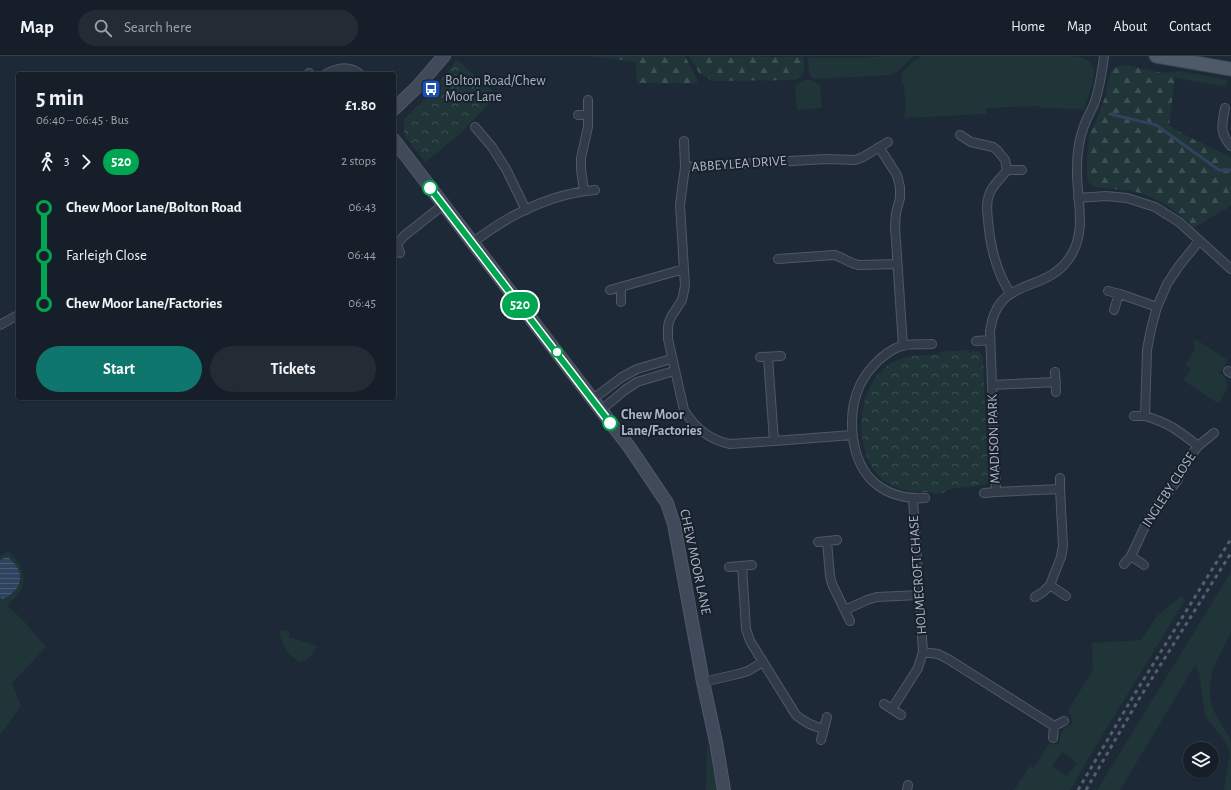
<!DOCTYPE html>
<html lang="en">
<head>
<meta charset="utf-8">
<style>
  body { margin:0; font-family:"Alegreya Sans",sans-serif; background:#232c35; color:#f1f3f6; height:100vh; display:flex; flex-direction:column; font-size:15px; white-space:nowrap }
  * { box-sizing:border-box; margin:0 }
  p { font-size:13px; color:#9ea2a8 }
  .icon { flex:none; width:22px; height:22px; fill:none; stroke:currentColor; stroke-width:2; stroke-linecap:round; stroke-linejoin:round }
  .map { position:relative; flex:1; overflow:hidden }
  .side { position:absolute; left:16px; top:16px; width:380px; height:328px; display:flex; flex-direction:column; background:#161f29; border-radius:4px; box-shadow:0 1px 3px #0004,0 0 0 1px #353d46 }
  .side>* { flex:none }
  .badge { padding:0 8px; border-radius:13px; font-size:14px; line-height:26px }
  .fabs { position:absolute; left:1183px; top:686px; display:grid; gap:8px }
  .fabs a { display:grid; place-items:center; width:36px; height:36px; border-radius:50%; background:#161f29; box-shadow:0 1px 3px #0004,0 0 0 1px #353d46; font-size:20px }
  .map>.badge { position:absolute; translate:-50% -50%; box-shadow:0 0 0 2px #fff }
  .legs { display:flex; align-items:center; gap:6px; height:44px; padding:0 20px; font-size:13px }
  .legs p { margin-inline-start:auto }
  .head { display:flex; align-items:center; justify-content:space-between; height:68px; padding:0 20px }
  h1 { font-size:22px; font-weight:700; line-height:30px }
  .cta { display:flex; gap:8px; margin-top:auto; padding:8px 20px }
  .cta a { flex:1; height:46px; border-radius:24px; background:#0f766e; color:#fff; font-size:16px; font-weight:700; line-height:46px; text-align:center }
  .cta a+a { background:#232c35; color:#f1f3f6 }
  ul { padding:0 20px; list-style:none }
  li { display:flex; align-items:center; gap:14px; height:48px; font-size:15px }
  li i { display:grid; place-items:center; width:6px; height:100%; margin:0 5px; background:currentColor }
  li i::after { content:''; width:10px; height:10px; margin:-5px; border:3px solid; border-radius:50%; background:#161f29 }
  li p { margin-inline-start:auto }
  li:first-child i { background:linear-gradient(#0000 50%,currentColor 0) }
  li:last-child i { background:linear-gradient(currentColor 50%,#0000 0) }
  header { display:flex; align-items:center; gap:24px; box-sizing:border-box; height:56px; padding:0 20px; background:#161f29; border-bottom:1px solid #353d46 }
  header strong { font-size:19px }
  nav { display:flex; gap:22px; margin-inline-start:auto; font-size:14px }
  .search { width:280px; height:36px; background:#232c35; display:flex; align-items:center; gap:10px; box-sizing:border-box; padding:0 14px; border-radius:22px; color:#9ea2a8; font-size:15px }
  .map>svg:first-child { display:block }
</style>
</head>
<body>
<header>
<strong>Map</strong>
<div class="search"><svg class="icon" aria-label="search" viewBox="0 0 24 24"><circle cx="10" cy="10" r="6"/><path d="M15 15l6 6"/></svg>Search here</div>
<nav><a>Home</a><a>Map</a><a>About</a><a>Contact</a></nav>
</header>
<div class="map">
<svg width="1231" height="734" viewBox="0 0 1231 734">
  <defs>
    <pattern id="forest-firs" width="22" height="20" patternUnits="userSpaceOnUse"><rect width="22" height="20" fill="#203538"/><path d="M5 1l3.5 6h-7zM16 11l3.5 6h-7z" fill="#3e5053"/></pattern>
    <pattern id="park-crowns" width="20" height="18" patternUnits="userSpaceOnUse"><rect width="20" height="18" fill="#203538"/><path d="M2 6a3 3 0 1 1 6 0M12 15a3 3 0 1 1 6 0" fill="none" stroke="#3e5053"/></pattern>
    <pattern id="water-rules" width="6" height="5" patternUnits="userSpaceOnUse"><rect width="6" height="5" fill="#2f425e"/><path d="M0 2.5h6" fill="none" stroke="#4a5b74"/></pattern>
  </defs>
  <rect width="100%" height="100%" fill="#1e2937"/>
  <!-- grass -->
  <path fill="#203538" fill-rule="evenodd" d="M887,0H914L897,16L889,19L816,23L812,22L809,17L808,2H861Z
    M922,0H1071C1084,2 1087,1 1094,12L1093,27L1084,53L1040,52V50L986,52V58L904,62C906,51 905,42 904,31C903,28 901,25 901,22C901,13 916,4 922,0Z
    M1180,15L1228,24L1226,31L1175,22L1162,17Z
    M805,24H812L820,29L822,52L797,54L795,29Z
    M1195,283L1228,304L1220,317L1225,321L1228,331L1219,348L1183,324L1191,313L1185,309L1195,294L1193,286Z
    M8,495L20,508L24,523L21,535L7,550L22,563L46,591L12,627L21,650L0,679V542L3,543L4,502L0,505V501Z
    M1231,516V576L1213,612L1210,628V641L1213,653L1219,665L1230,682L1231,686V734H1224L1230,696L1224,683L1205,661L1199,617L1195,609L1120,734H1097Z
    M1181,540L1185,544L1105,675L1070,734H1014L1030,710L1033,712L1048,689L1059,687C1061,675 1062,673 1073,667L1068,654L1093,614L1092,587L1141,584L1157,560ZM1062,696L1077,707L1067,720L1052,710Z
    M279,574L290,575L289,581L317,590C313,597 308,605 300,606C287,599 281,588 279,574Z
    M707,684L717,733V734H706Z"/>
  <!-- forest -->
  <path fill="url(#forest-firs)" d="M592,0H685L697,23V27H637L636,6Z
    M689,0L803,1C805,13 807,19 793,24L713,25L699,17Z
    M1126,9L1162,17L1175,22L1169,69L1183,78L1231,101V149L1194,172C1177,155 1160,142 1136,136C1124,133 1109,133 1096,131C1093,130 1091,130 1089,127C1085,120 1088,86 1090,78C1095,66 1101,54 1105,41C1108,33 1107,22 1112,15C1116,10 1120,10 1126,9Z"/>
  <!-- park -->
  <path fill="url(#park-crowns)" d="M457,4L497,39L460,78L425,106L404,79V63C424,45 441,25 457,4Z
    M969,294V296L978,295L981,297L983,302L988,424L987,427L984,429L949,433L941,438H934L933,436C918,437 903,436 889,428C858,410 855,357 871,329C876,319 885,310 895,305C909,298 924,300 940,298V296Z"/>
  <!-- water -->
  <path fill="url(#water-rules)" d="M4,502H9C26,516 23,534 3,543L0,542V505Z"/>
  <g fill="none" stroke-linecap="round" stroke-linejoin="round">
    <!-- stream -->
    <path stroke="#2f425e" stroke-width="3" d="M1110,58L1156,69L1219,114H1231"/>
    <defs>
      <path id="street" d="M309,17V18
        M326,18C338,11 349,9 360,18
        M1225,52C1222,68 1219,77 1231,90
        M578,59H588
        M475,71L492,91L506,113L526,154
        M960,79L971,86L993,91L997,94L1005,104L1007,114C1001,123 992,129 989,139C986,147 987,155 988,164C990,190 996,215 1010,237
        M684,85L685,111
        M879,91L897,119L900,131V142L896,157L895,170L903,290
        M1007,114H1022
        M584,135L581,113V102L588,71V44
        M1078,142L1106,140L1127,142L1155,151L1179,166L1231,213
        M395,185L397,188L400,197
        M472,187C507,160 550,138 595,134
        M397,188L404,180L443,149
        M778,203L834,199C843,201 850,208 859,209L897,208
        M610,234L684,213
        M1108,235L1120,238L1157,251
        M621,246V231
        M1114,254L1119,238
        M0,269L18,259
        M976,285L990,284
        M760,301L781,300
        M768,301L774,385
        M1228,315L1231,317
        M1055,316L1056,336
        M992,329L1056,326
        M593,343L622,321L637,313L671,303
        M601,354L625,334L637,326L674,315
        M1134,360H1145
        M852,379L774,385L730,388C709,384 695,372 684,354L668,283V271L669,266L671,261L682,244L685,230L680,149L685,111L826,103L855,104L863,101L888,86
        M1198,390C1179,375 1169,367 1145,360L1147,294L1151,273L1157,251L1167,228L1179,210L1199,185
        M1060,422V433
        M984,437L996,436
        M925,442C907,443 891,440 876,428C850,407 846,359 860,329C868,313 884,296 901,290C910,287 922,289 932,288
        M913,443L923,596L938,598L948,603L1054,670
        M827,485L830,520L832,528L850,565
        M818,486L837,484
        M1131,500L1144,509
        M1124,508L1131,500L1147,466L1155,452L1177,425L1189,402L1198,390L1214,377
        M742,510L746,573L750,585L796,659C805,667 813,670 824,673
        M729,511L752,509
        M1050,529L1066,540
        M1035,541L1043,536L1050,529L1061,501L1063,490L1060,433L996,436L990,275C998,218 1046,239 1070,201C1088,174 1076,142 1077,112C1077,98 1079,83 1084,70C1087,62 1091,55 1094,48C1100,32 1102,16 1104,0
        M845,554L867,544L877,541L919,539
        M703,626L738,618L748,615L763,606
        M884,648L901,659
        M892,653L918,612L923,596
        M1053,682L1054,670L1064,665
        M821,684L827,661
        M907,734L908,729"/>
      <path id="secondary" d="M394,53L417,31L444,0
        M394,84L630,392L667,447L674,468L703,626L716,686L724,734"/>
      <path id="primary" d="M1156,0L1231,13"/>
    </defs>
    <!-- street casing -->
    <use href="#street" stroke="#4f5866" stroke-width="10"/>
    <!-- secondary casing -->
    <use href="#secondary" stroke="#4f5866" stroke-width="14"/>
    <!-- primary casing -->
    <use href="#primary" stroke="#3b4451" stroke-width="15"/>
    <!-- street -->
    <use href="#street" stroke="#323b48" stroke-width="8"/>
    <!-- secondary -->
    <use href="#secondary" stroke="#404a5b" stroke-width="12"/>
    <!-- primary -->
    <use href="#primary" stroke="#4f5a68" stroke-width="13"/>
    <!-- rail -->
    <path stroke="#535f6f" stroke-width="3" stroke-dasharray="4 4" stroke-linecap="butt" d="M1078,734L1134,639L1231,483
      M1086,734L1139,643L1231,497"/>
  </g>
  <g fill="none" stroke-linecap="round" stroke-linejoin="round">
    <defs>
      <path id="line-1" d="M430,132L610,367"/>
    </defs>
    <!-- line-1 casing -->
    <use href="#line-1" stroke="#fff" stroke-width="9"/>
    <!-- line-1 -->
    <use href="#line-1" stroke="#00a651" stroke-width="6"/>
  </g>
  <!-- icons -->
  <defs>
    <symbol id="bus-square" viewBox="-11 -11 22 22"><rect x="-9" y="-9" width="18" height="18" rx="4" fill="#1a4fb4" stroke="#18202c"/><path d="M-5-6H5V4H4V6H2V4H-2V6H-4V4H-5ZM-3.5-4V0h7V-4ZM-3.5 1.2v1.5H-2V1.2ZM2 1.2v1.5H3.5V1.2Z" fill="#fff"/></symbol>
  </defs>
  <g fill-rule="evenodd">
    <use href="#bus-square" x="420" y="22" width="22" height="22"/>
  </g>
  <!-- markers -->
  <g fill="#fff" stroke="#00a651" stroke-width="2">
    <circle cx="430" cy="132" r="7"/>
    <circle cx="557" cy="296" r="5"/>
    <circle cx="610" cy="367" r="7"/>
  </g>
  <g text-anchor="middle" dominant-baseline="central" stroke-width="4" stroke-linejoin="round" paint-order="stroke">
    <!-- poi labels -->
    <g font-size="14" fill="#acb5c5" stroke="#18202c" text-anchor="start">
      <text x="445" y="25">Bolton Road/Chew<tspan x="445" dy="16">Moor Lane</tspan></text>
    </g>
    <!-- street labels -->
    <g font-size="14" fill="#acb5c5" stroke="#18202c">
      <text transform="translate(739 108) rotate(-4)">ABBEYLEA DRIVE</text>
      <text transform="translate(994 383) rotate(-92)">MADISON PARK</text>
      <text transform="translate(1169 434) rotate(-57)">INGLEBY CLOSE</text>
      <text transform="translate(695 506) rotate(78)">CHEW MOOR LANE</text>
      <text transform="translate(918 519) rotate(-94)">HOLMECROFT CHASE</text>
    </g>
    <!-- stop labels -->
    <g font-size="14" font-weight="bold" fill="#acb5c5" stroke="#18202c" text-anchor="start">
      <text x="621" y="359">Chew Moor<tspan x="621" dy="16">Lane/Factories</tspan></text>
    </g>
  </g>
</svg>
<div class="fabs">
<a><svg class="icon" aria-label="layers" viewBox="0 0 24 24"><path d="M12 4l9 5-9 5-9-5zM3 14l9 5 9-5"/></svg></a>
</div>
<b class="badge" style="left:520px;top:249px;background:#00a651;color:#fff">520</b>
<section class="side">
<div class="head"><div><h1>5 min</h1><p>06:40 – 06:45 · Bus</p></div><b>£1.80</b></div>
<div class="legs"><svg class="icon" aria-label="walk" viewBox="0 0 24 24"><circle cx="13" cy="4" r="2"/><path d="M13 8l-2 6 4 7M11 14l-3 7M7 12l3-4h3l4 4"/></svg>3<svg class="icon" aria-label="forward" viewBox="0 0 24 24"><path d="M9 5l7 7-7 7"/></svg><b class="badge" style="background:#00a651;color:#fff">520</b><p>2 stops</p></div>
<ul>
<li><i style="color:#00a651"></i><b>Chew Moor Lane/Bolton Road</b><p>06:43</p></li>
<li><i style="color:#00a651"></i><span>Farleigh Close</span><p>06:44</p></li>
<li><i style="color:#00a651"></i><b>Chew Moor Lane/Factories</b><p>06:45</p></li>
</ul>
<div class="cta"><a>Start</a><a>Tickets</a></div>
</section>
</div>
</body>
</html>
